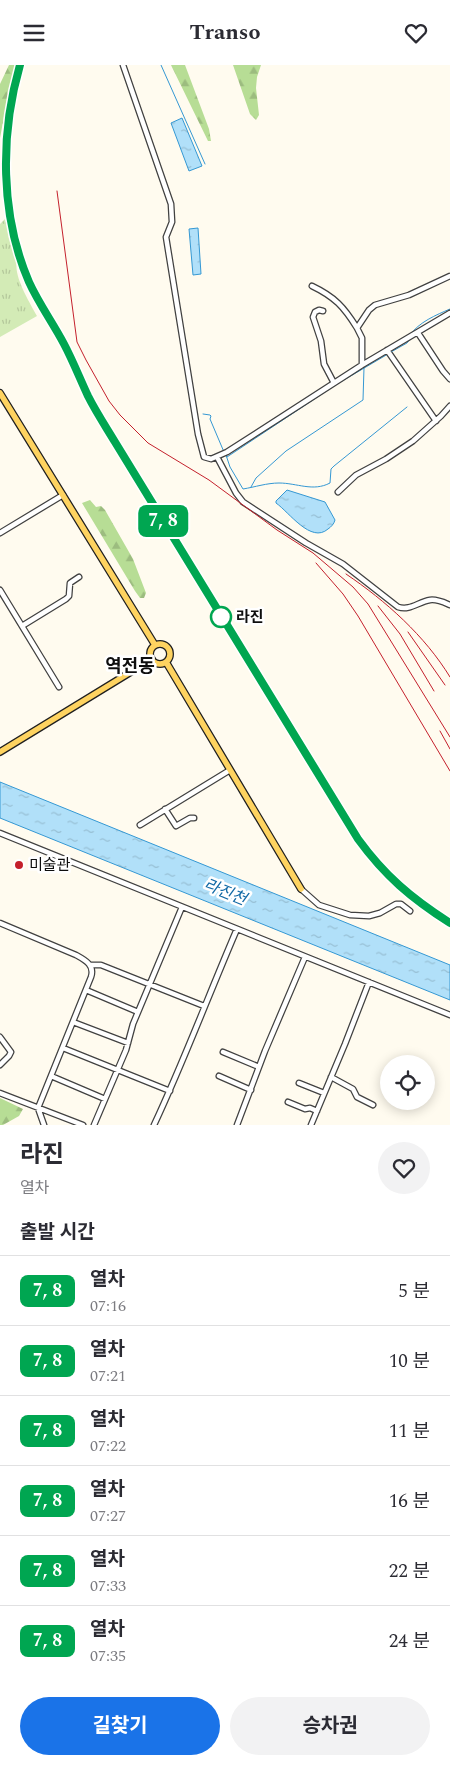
<!DOCTYPE html>
<html lang="ko">
<head>
<meta charset="utf-8">
<style>
  body { margin:0; font-family:Spectral,"Noto Sans KR",serif; background:#f2f2f3; color:#2b2b33; height:100vh; display:flex; flex-direction:column; font-size:19px; white-space:nowrap }
  * { box-sizing:border-box; margin:0 }
  p { font-size:16px; color:#7c7c81 }
  .icon { flex:none; width:28px; height:28px; fill:none; stroke:currentColor; stroke-width:2; stroke-linecap:round; stroke-linejoin:round }
  .map { position:relative; height:1060px; overflow:hidden }
  .side { display:flex; flex-direction:column; background:#fff; flex:1 }
  .side>* { flex:none }
  .badge { padding:0 10px; border-radius:8px; font-size:18px; line-height:32px }
  .tools { position:absolute; left:380px; top:990px; display:grid; gap:10px }
  .tools a { display:grid; place-items:center; width:55px; height:55px; border-radius:50%; background:#fff; box-shadow:0 2px 12px #0003; font-size:25px }
  .map>.badge { position:absolute; translate:-50% -50%; box-shadow:0 0 0 2px #fff }
  h2 { padding:0 20px; font-size:19px; line-height:45px }
  .round { display:grid; place-items:center; flex:none; width:52px; height:52px; border-radius:26px; background:#f2f2f3 }
  .headline { display:flex; align-items:center; justify-content:space-between; height:85px; padding:0 20px }
  h1 { font-size:24px; font-weight:700; line-height:38px }
  .action { display:flex; gap:10px; margin-top:auto; padding:10px 20px }
  .action a { flex:1; height:58px; border-radius:30px; background:#1a73e8; color:#fff; font-size:20px; font-weight:700; line-height:58px; text-align:center }
  .action a+a { background:#f2f2f3; color:#2b2b33 }
  ul { padding:0; list-style:none }
  li { display:flex; align-items:center; gap:15px; height:70px; padding:0 20px; border-top:1px solid #e1e1e2 }
  li div { flex:1 }
  li b { display:block; font-size:19px }
  li em { font-style:normal }
  li .badge { min-width:55px; font-weight:700; text-align:center }
  header { display:flex; justify-content:space-between; align-items:center; height:65px; padding:0 20px; background:#fff; font-size:22px; font-weight:700 }
  .map>svg:first-child { display:block }
</style>
</head>
<body>
<header><svg class="icon" aria-label="menu" viewBox="0 0 24 24"><path d="M4 6h16M4 12h16M4 18h16"/></svg>Transo<svg class="icon" aria-label="heart" viewBox="0 0 24 24"><path d="M12 20l-8-8c-3-5 5-10 8-4 3-6 11-1 8 4z"/></svg></header>
<div class="map">
<svg width="450" height="1060" viewBox="0 0 450 1060">
  <defs>
    <pattern id="grass-tufts" width="24" height="20" patternUnits="userSpaceOnUse" patternTransform="scale(1.25)"><rect width="24" height="20" fill="#d3ebb6"/><path d="M3 7l-1-3M5 7V3M7 7l1-3M15 17l-1-3M17 17v-4M19 17l1-3" fill="none" stroke="#b4c89b"/></pattern>
    <pattern id="forest-firs" width="22" height="20" patternUnits="userSpaceOnUse" patternTransform="scale(1.25)"><rect width="22" height="20" fill="#b7dd95"/><path d="M5 1l3.5 6h-7zM16 11l3.5 6h-7z" fill="#9cbc7f"/></pattern>
    <pattern id="water-ripples" width="26" height="14" patternUnits="userSpaceOnUse" patternTransform="scale(1.25)"><rect width="26" height="14" fill="#b1e0f9"/><path d="M2 4q2-2 4 0t4 0M15 11q2-2 4 0t4 0" fill="none" stroke="#97bfd4"/></pattern>
  </defs>
  <rect width="100%" height="100%" fill="#fffbef"/>
  <!-- grass -->
  <path fill="url(#grass-tufts)" d="M5,154L17,196C13,211 30,238 37,251L0,272V159Z"/>
  <!-- forest -->
  <path fill="url(#forest-firs)" d="M9,0H19L8,30L0,73V19Z
    M171,0H185L209,64L211,76H208Z
    M233,0H261L257,12L256,23L259,50L256,55L250,49Z
    M90,435L96,442L101,441L105,445L133,494L146,528L144,533H140L135,526L82,438Z
    M0,1033L23,1044L19,1051L3,1060H0Z"/>
  <!-- water -->
  <path fill="url(#water-ripples)" stroke="#3598d3" d="M182,53L202,101L189,106L171,58Z
    M198,163L201,209L193,210L189,164Z
    M287,425L325,437L335,455C334,459 331,462 328,464C311,479 289,447 276,438V436Z
    M0,717L450,900V935L0,753Z"/>
  <g fill="none" stroke-linecap="round" stroke-linejoin="round">
    <!-- stream -->
    <path stroke="#3598d3" stroke-width="1" d="M161,0L205,99
      M410,270C419,257 436,250 450,244
      M391,287L407,278L410,274
      M203,349L210,350L211,351L210,354L224,387
      M226,390L230,402L243,424C255,422 267,418 279,418C297,418 313,427 330,418L331,404L334,401L407,342
      M227,392L337,319L388,289
      M251,422L256,413L286,386L363,335L364,303"/>
    <defs>
      <path id="minor" d="M123,0L171,139L172,157L166,172L198,369L204,392L211,394L227,387L362,300L450,248
        M312,221C335,232 344,242 357,263
        M323,246L319,245L315,247L313,252L321,276L324,299L334,318
        M418,268L443,306L450,314
        M387,285L436,356
        M362,300V273L357,263L369,245L375,240L409,230L450,211
        M217,392L236,428L243,437L306,478L343,499L398,542C410,546 418,537 430,535C437,534 443,537 450,540
        M338,427L356,410L386,394L413,376L441,351L450,341
        M0,468L63,430
        M0,525L59,622
        M22,561L66,534L69,531L70,518L79,512
        M165,744L176,761L190,753H194
        M140,760L230,705
        M0,768L450,950
        M301,824L319,840L350,850L369,851L380,848L396,839H401L410,846
        M0,858L76,890C85,895 95,900 91,912L38,1043L44,1060
        M90,900H101L204,941
        M86,925L138,947
        M73,957L128,978
        M0,972L11,987L9,991L0,1000
        M63,983L170,1026
        M223,987L259,1002
        M51,1011L105,1034
        M219,1011L251,1025
        M331,1012L353,1024L357,1032L373,1040
        M299,1018L324,1028
        M0,1028L83,1060
        M288,1037L305,1044L310,1043L317,1046
        M94,1060L126,985L133,959L182,842
        M154,1060C184,996 209,929 237,864
        M237,1060L265,986L305,892
        M311,1060L345,979L369,917"/>
      <path id="major" d="M0,328L155,580
        M150 589a10 10 0 1 1 20 0a10 10 0 1 1-20 0Z
        M166,597L301,824
        M0,687L152,594"/>
    </defs>
    <!-- minor casing -->
    <use href="#minor" stroke="#414141" stroke-width="7"/>
    <!-- major casing -->
    <use href="#major" stroke="#1f1f1f" stroke-width="8"/>
    <!-- minor -->
    <use href="#minor" stroke="#fff" stroke-width="4.5"/>
    <!-- major -->
    <use href="#major" stroke="#fed360" stroke-width="5.5"/>
    <!-- rail -->
    <path stroke="#c4202c" stroke-width="1" d="M20,0C0,69 0,150 29,217C39,239 53,258 64,279C73,296 80,314 88,331C96,347 106,362 115,377L358,774C386,811 410,833 450,858
      M57,126L77,277L86,295L109,336L120,350L148,378L209,415L277,465L313,488L353,522L368,539L450,672
      M316,498L343,529L358,551L450,706
      M346,509C386,536 425,571 450,612
      M378,541L400,569L434,626
      M408,567L445,620
      M440,666L450,684"/>
  </g>
  <g fill="none" stroke-linecap="round" stroke-linejoin="round">
    <defs>
      <path id="line" d="M20,0C0,69 0,150 29,217C39,239 53,258 64,279C73,296 80,314 88,331C96,347 106,362 115,377L358,774C385,811 411,833 450,858"/>
    </defs>
    <!-- line casing -->
    <use href="#line" stroke="#fff" stroke-width="11"/>
    <!-- line -->
    <use href="#line" stroke="#00a651" stroke-width="8"/>
  </g>
  <!-- markers -->
  <circle fill="#fff" stroke="#00a651" stroke-width="2.5" cx="221" cy="552" r="10"/>
  <circle fill="#c4202c" stroke="#fff" stroke-width="2" cx="19" cy="800" r="5"/>
  <g text-anchor="middle" dominant-baseline="central" stroke-width="5" stroke-linejoin="round" paint-order="stroke">
    <!-- stop labels -->
    <g font-size="15" font-weight="bold" fill="#0e0e0e" stroke="#fff" text-anchor="start">
      <text x="236" y="552">라진</text>
    </g>
    <!-- poi labels -->
    <g font-size="15" fill="#0e0e0e" stroke="#fff" text-anchor="start">
      <text x="29" y="800">미술관</text>
    </g>
    <!-- water labels -->
    <g font-size="16" font-style="italic" fill="#1169a5" stroke="#fff">
      <text transform="translate(225 827) rotate(22)">라진천</text>
    </g>
    <!-- quarter labels -->
    <g font-size="18" font-weight="bold" fill="#0e0e0e" stroke="#fff">
      <text x="130" y="601">역전동</text>
    </g>
  </g>
</svg>
<div class="tools">
<a><svg class="icon" aria-label="locate" viewBox="0 0 24 24"><circle cx="12" cy="12" r="6"/><path d="M12 2v4M12 18v4M2 12h4M18 12h4"/></svg></a>
</div>
<b class="badge" style="left:163px;top:456px;background:#00a651;color:#fff">7, 8</b>
</div>
<section class="side">
<div class="headline"><div><h1>라진</h1><p>열차</p></div><a class="round"><svg class="icon" aria-label="heart" viewBox="0 0 24 24"><path d="M12 20l-8-8c-3-5 5-10 8-4 3-6 11-1 8 4z"/></svg></a></div>
<h2>출발 시간</h2>
<ul>
<li><span class="badge" style="background:#00a651;color:#fff">7, 8</span><div><b>열차</b><p>07:16</p></div><em>5 분</em></li>
<li><span class="badge" style="background:#00a651;color:#fff">7, 8</span><div><b>열차</b><p>07:21</p></div><em>10 분</em></li>
<li><span class="badge" style="background:#00a651;color:#fff">7, 8</span><div><b>열차</b><p>07:22</p></div><em>11 분</em></li>
<li><span class="badge" style="background:#00a651;color:#fff">7, 8</span><div><b>열차</b><p>07:27</p></div><em>16 분</em></li>
<li><span class="badge" style="background:#00a651;color:#fff">7, 8</span><div><b>열차</b><p>07:33</p></div><em>22 분</em></li>
<li><span class="badge" style="background:#00a651;color:#fff">7, 8</span><div><b>열차</b><p>07:35</p></div><em>24 분</em></li>
</ul>
<div class="action"><a>길찾기</a><a>승차권</a></div>
</section>
</body>
</html>
